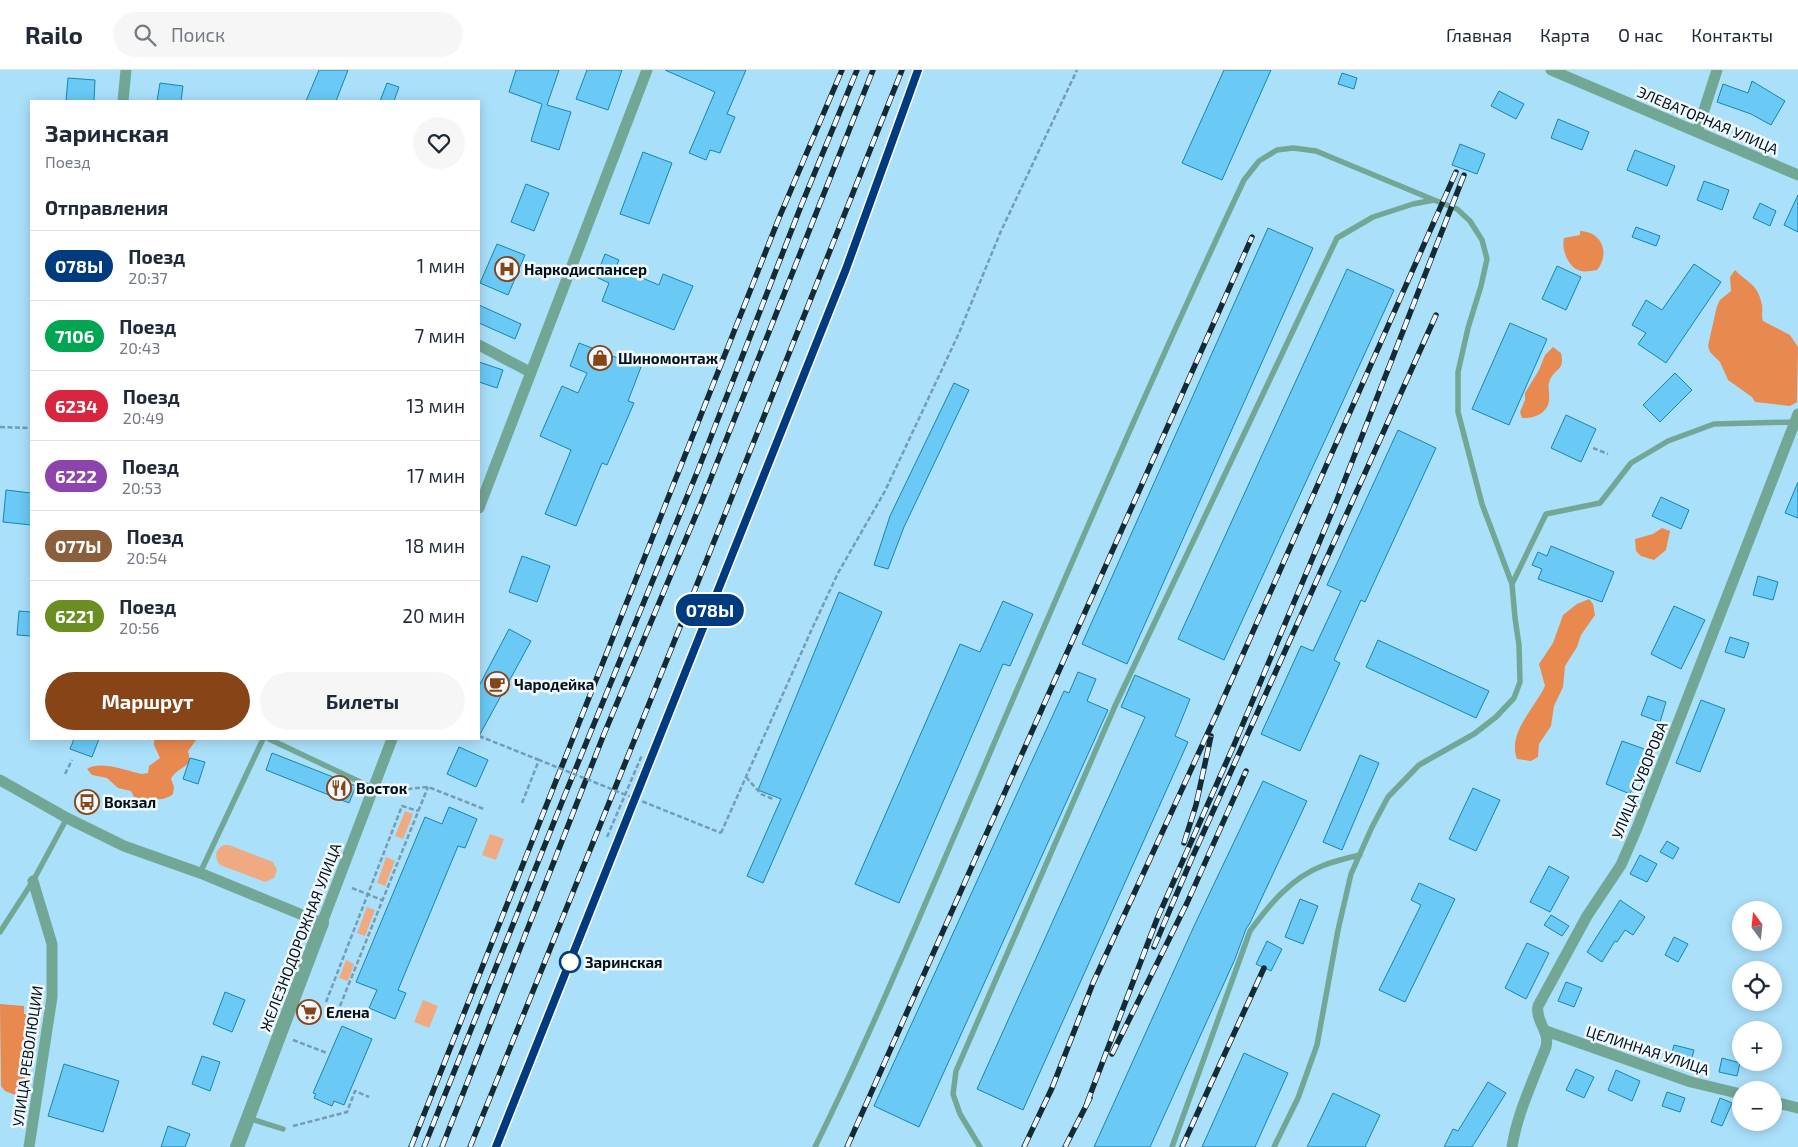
<!DOCTYPE html>
<html lang="ru">
<head>
<meta charset="utf-8">
<style>
  body { margin:0; font-family:"Exo 2",sans-serif; background:#f6f6f7; color:#1f2937; height:100vh; display:flex; flex-direction:column; font-size:19px; white-space:nowrap }
  * { box-sizing:border-box; margin:0 }
  p { font-size:16px; color:#747a83 }
  .icon { flex:none; width:28px; height:28px; fill:none; stroke:currentColor; stroke-width:2; stroke-linecap:round; stroke-linejoin:round }
  .map { position:relative; flex:1; overflow:hidden }
  .panel { position:absolute; left:30px; top:30px; width:450px; height:640px; display:flex; flex-direction:column; background:#fff; border-radius:0px; box-shadow:0 2px 12px #0003 }
  .panel>* { flex:none }
  .badge { padding:0 10px; border-radius:16px; font-size:18px; line-height:32px }
  .needle { width:32px; rotate:345deg }
  .tools { position:absolute; left:1732px; top:831px; display:grid; gap:10px }
  .tools a { display:grid; place-items:center; width:50px; height:50px; border-radius:50%; background:#fff; box-shadow:0 2px 12px #0003; font-size:25px }
  .map>.badge { position:absolute; translate:-50% -50%; box-shadow:0 0 0 2px #fff }
  h2 { padding:0 15px; font-size:19px; line-height:45px }
  .round { display:grid; place-items:center; flex:none; width:52px; height:52px; border-radius:26px; background:#f6f6f7 }
  .headline { display:flex; align-items:center; justify-content:space-between; height:85px; padding:0 15px }
  h1 { font-size:24px; font-weight:700; line-height:38px }
  .cta { display:flex; gap:10px; margin-top:auto; padding:10px 15px }
  .cta a { flex:1; height:58px; border-radius:30px; background:#874416; color:#fff; font-size:20px; font-weight:700; line-height:58px; text-align:center }
  .cta a+a { background:#f6f6f7; color:#1f2937 }
  ul { padding:0; list-style:none }
  li { display:flex; align-items:center; gap:15px; height:70px; padding:0 15px; border-top:1px solid #e0e1e3 }
  li div { flex:1 }
  li b { display:block; font-size:19px }
  li em { font-style:normal }
  li .badge { min-width:55px; font-weight:700; text-align:center }
  header { display:flex; align-items:center; gap:30px; box-sizing:border-box; height:70px; padding:0 25px; background:#fff; border-bottom:1px solid #e0e1e3 }
  header strong { font-size:24px }
  nav { display:flex; gap:28px; margin-inline-start:auto; font-size:18px }
  .search { width:350px; height:45px; background:#f6f6f7; display:flex; align-items:center; gap:12px; box-sizing:border-box; padding:0 18px; border-radius:28px; color:#747a83; font-size:19px }
  .map>svg:first-child { display:block }
</style>
</head>
<body>
<header>
<strong>Railo</strong>
<div class="search"><svg class="icon" aria-label="search" viewBox="0 0 24 24"><circle cx="10" cy="10" r="6"/><path d="M15 15l6 6"/></svg>Поиск</div>
<nav><a>Главная</a><a>Карта</a><a>О нас</a><a>Контакты</a></nav>
</header>
<div class="map">
<svg width="1798" height="1077" viewBox="0 0 1798 1077">
  <rect width="100%" height="100%" fill="#abe0fb"/>
  <!-- green -->
  <path fill="#efaa82" d="M405,741L413,744L403,769L395,766Z
    M490,764L504,769L496,790L482,785Z
    M224,775H229L273,792L277,800L274,808L265,812L220,795C214,788 215,779 224,775Z
    M386,787L395,791L385,816L377,813Z
    M367,837L375,840L365,866L357,863Z
    M346,890L354,894L348,911L339,908Z
    M423,930L438,936L429,958L414,952Z"/>
  <!-- forest -->
  <path fill="#e8894f" d="M1580,161C1603,162 1610,184 1597,200C1591,201 1586,202 1581,201C1568,198 1561,179 1564,168L1580,165Z
    M1735,200C1749,214 1758,214 1762,235C1763,241 1761,245 1763,251L1790,265L1798,277L1797,332L1790,336L1755,332L1752,327L1728,310L1720,292L1710,282L1708,276L1717,236L1720,230L1731,221L1730,207Z
    M1553,277L1561,283C1565,301 1556,297 1550,310C1547,316 1550,323 1549,330C1548,343 1534,349 1522,348L1520,342L1525,330V323L1539,300L1545,285Z
    M1662,458L1670,461L1666,480L1654,490L1641,486L1636,481L1635,469L1653,464Z
    M1589,529L1593,534L1595,545L1581,565L1577,577L1565,596L1563,617L1554,636L1551,656L1539,674L1538,687L1531,691L1517,689C1507,663 1535,638 1545,616L1539,594L1553,573L1563,545L1577,534Z
    M154,669H197L188,681L190,691C184,699 175,700 171,709L174,717L173,724C164,732 146,730 134,727L131,721L118,718L107,708L92,705L87,699C101,690 126,701 142,704L148,703L149,696L160,688L154,675Z
    M0,934L24,936V944H31L36,949C37,953 38,958 37,962C36,968 26,987 22,993C25,1006 29,1016 18,1026L5,1021L1,1016Z"/>
  <!-- building -->
  <path fill="#6ac9f5" stroke="#1885ae" d="M319,0H348L336,31H306Z
    M516,0H559L547,35L571,42L559,80L531,71L542,34L509,22Z
    M587,0H622L608,40L576,29Z
    M665,0H746L727,44L735,47L720,83L710,80L706,90L689,83L715,22Z
    M1224,0H1271L1222,110L1182,93Z
    M1342,3L1357,8L1354,19L1338,14Z
    M68,8L95,10L94,31H66Z
    M1752,11L1785,31L1771,55L1751,44L1717,32L1723,14L1748,23Z
    M160,13L183,16L181,31H157Z
    M387,13L399,17L394,31H380Z
    M1499,21L1524,34L1516,49L1491,36Z
    M1558,49L1589,62L1582,80L1551,68Z
    M1460,74L1485,84L1477,104L1452,95Z
    M1635,80L1675,96L1667,116L1627,100Z
    M643,82L672,93L649,154L620,144Z
    M1704,111L1729,120L1722,140L1697,130Z
    M526,114L549,123L534,161L511,152Z
    M1798,125V162L1784,155Z
    M1760,133L1776,141L1770,156L1753,148Z
    M1636,157L1660,166L1656,176L1632,167Z
    M1268,158L1313,178L1127,594L1082,574Z
    M497,174L525,185L508,225L480,213Z
    M605,184L619,190L616,197L659,215L663,204L693,216L674,260L602,231L609,213L596,207Z
    M1694,194L1721,212L1666,293L1638,274L1646,263L1632,255L1646,230L1662,240Z
    M1557,196L1581,207L1566,240L1542,229Z
    M1347,199L1394,220L1224,590L1178,569Z
    M479,235L521,254L515,269L479,253Z
    M1510,253L1547,269L1509,355L1472,339Z
    M579,273L641,297L628,331L634,333L607,395L602,393L576,456L545,444L571,380L540,366L562,316L578,323L587,303L570,296Z
    M479,292L503,300L497,318L479,312Z
    M1675,303L1692,320L1660,352L1643,335Z
    M954,313L969,320L904,457L888,499L874,495L890,446Z
    M1566,345L1596,359L1581,392L1551,378Z
    M1398,360L1436,378L1365,532L1361,530L1334,590L1340,593L1300,681L1261,664L1301,576L1313,581L1341,521L1327,515Z
    M1798,412V448L1785,443Z
    M6,420L31,423V455L3,452Z
    M1661,427L1689,440L1681,459L1652,446Z
    M1551,476L1614,502L1602,532L1538,509L1542,499L1532,495L1538,482L1547,486Z
    M522,486L550,496L537,532L509,522Z
    M1758,506L1778,512L1773,530L1753,525Z
    M839,522L882,542L763,813L747,806L781,729L758,720Z
    M1003,531L1033,544L1010,596L1003,594L899,833L855,814L960,574L980,582Z
    M1674,536L1705,550L1681,599L1651,584Z
    M19,541L31,542V566L17,565Z
    M509,559L531,571L479,666V616Z
    M1730,567L1749,573L1744,588L1725,582Z
    M1378,570L1489,621L1476,648L1366,597Z
    M1078,602L1096,609L1087,631L1108,640L919,1057L874,1036L1064,621L1069,623Z
    M1135,605L1190,629L1175,666L1188,672L1023,1040L977,1019L1145,647L1121,637Z
    M1648,626L1666,632L1660,652L1641,645Z
    M1701,630L1725,639L1700,702L1676,693Z
    M74,669H99L92,687L70,679Z
    M1622,671L1647,680L1630,724L1606,714Z
    M459,677L488,690L476,717L447,704Z
    M272,683L356,716L349,733L266,700Z
    M1360,685L1379,693L1342,780L1323,772Z
    M190,688L205,692L198,714L183,709Z
    M1263,711L1307,731L1250,853L1246,859L1235,889L1150,1077H1094L1195,854Z
    M1473,718L1500,730L1476,781L1449,769Z
    M449,737L477,749L465,778L458,776L398,920L406,923L395,949L369,938L377,920L356,912L425,747L442,754Z
    M1667,771L1679,778L1673,789L1660,782Z
    M1640,785L1657,794L1647,812L1630,804Z
    M1549,796L1569,807L1550,842L1530,832Z
    M1419,813L1455,829L1405,932L1379,920L1421,835L1411,830Z
    M1300,829L1318,836L1303,874L1285,867Z
    M1620,830L1645,847L1633,865L1625,860L1617,872L1615,871L1602,892L1587,882Z
    M1551,845L1569,856L1562,866L1544,855Z
    M1674,867L1688,874L1678,892L1665,885Z
    M1267,871L1282,879L1271,901L1256,894Z
    M1527,873L1549,883L1526,929L1505,918Z
    M1566,912L1582,918L1574,937L1558,931Z
    M225,922L245,930L232,962L213,954Z
    M342,956L372,969L344,1035L334,1031L332,1036L314,1028L316,1024L313,1023Z
    M1674,975L1694,980L1690,995L1670,990Z
    M1244,983L1288,1003L1255,1077H1202Z
    M202,986L220,992L210,1021L192,1014Z
    M1722,988L1740,993L1737,1006L1719,1002Z
    M64,994L119,1011L103,1062L48,1046Z
    M1576,999L1594,1007L1584,1028L1566,1020Z
    M1616,1000L1640,1011L1632,1031L1608,1020Z
    M1488,1012L1506,1023L1472,1077H1444L1453,1059L1458,1061Z
    M1667,1022L1685,1028L1680,1042L1662,1036Z
    M1333,1023L1380,1045L1365,1077H1307Z
    M1720,1028L1732,1033L1722,1056L1711,1052Z
    M168,1056L190,1064L185,1077H161Z"/>
  <g fill="none" stroke-linecap="round" stroke-linejoin="round">
    <!-- path -->
    <path stroke="#749db3" stroke-width="2.5" stroke-dasharray="5 2.5" stroke-linecap="butt" d="M0,357L31,358
      M1593,378L1608,384
      M479,666L539,690
      M65,704L72,690
      M746,707L761,724L773,729
      M385,718L408,719L428,717L484,739
      M721,763L811,561L838,503L885,421L959,263L1001,161L1077,0
      M607,767L642,685
      M352,818L382,830
      M326,932L402,736L418,741
      M340,936L428,717
      M293,970L327,983
      M293,1056L347,1042L355,1021L369,1027"/>
    <!-- service -->
    <path stroke="#73a795" stroke-width="5.5" d="M269,669L373,718
      M200,803L263,669
      M0,862L33,811L67,748
      M248,1048L283,1059
      M815,1077C873,960 923,838 975,718C1062,514 1150,310 1244,110L1259,91L1277,80L1293,78L1316,81L1434,130
      M980,1077L960,1044L953,1024L956,1001L1115,636L1337,168L1373,147L1413,134L1434,130L1457,139L1470,151L1482,170L1487,189L1481,216L1468,258L1458,302V342L1482,434L1512,514
      M1172,1077L1250,861C1269,835 1291,808 1322,796C1334,791 1347,788 1360,785
      M1274,1077L1298,1028L1317,975L1338,860L1351,804L1372,757L1388,727L1419,695L1474,664L1496,647L1514,628L1520,612L1519,575L1515,548L1512,514L1546,444L1600,433L1631,393L1668,371L1714,354L1794,352"/>
    <!-- minor -->
    <path stroke="#73a795" stroke-width="11" d="M1551,0L1798,105
      M123,31L126,0
      M1697,62L1717,0
      M479,275L530,302
      M479,438L647,0
      M0,710L67,748L124,776L200,803L322,853L392,669
      M1546,961L1691,1012L1741,1024
      M1774,1032L1798,1038
      M29,1077L52,927V874L33,811
      M1512,1077C1516,1051 1526,1027 1536,1002C1539,994 1543,985 1546,977C1550,961 1535,951 1538,936L1587,846L1621,795L1637,758L1798,344"/>
    <!-- tertiary -->
    <path stroke="#73a795" stroke-width="14" d="M237,1077L322,853"/>
    <defs>
      <path id="rail" d="M1184,773L1196,735L1211,666
        M1154,877L1192,788L1436,245
        M1112,984L1187,833L1246,701
        M1087,1033L1157,849L1234,675L1337,430L1464,105
        M411,1077L779,148L842,0
        M424,1077L562,732L698,400L801,136L857,0
        M442,1077L604,664L701,433L873,0
        M470,1077L670,582L902,0
        M495,1077L846,199L918,0
        M847,1077L1252,167
        M1024,1077L1052,1018L1093,913L1217,643L1456,102
        M1065,1077L1090,1028
        M1182,1077L1264,898"/>
    </defs>
    <!-- rail casing -->
    <use href="#rail" stroke="#142a35" stroke-width="5.5"/>
    <!-- rail -->
    <use href="#rail" stroke="#f1f9fe" stroke-width="4" stroke-dasharray="11" stroke-linecap="butt"/>
    <!-- path-bridge -->
    <path stroke="#749db3" stroke-width="2.5" stroke-dasharray="5 2.5" stroke-linecap="butt" d="M522,733L539,690L721,763"/>
  </g>
  <g fill="none" stroke-linecap="round" stroke-linejoin="round">
    <defs>
      <path id="line" d="M496,1077L846,199L918,0"/>
    </defs>
    <!-- line casing -->
    <use href="#line" stroke="#fff" stroke-width="11"/>
    <!-- line -->
    <use href="#line" stroke="#003b80" stroke-width="8"/>
  </g>
  <!-- icons -->
  <defs>
    <symbol id="hospital-ring" viewBox="-11 -11 22 22"><circle r="9.5" fill="#f1f9fe" stroke="#874416" stroke-width="1.5"/><path d="M-5-5h3v3.5h4V-5h3V5h-3V1.5h-4V5h-3Z" fill="#874416"/></symbol>
    <symbol id="shop-ring" viewBox="-11 -11 22 22"><circle r="9.5" fill="#f1f9fe" stroke="#874416" stroke-width="1.5"/><path d="M-5-2.5h2.3a2.7 3.5 0 0 1 5.4 0H5L5.5 6h-11ZM-1.5-2.5h3a1.5 2.3 0 0 0-3 0Z" fill="#874416"/></symbol>
    <symbol id="cafe-ring" viewBox="-11 -11 22 22"><circle r="9.5" fill="#f1f9fe" stroke="#874416" stroke-width="1.5"/><path d="M-5.5-4.5H6V0H3Q3 3.5 0 3.5H-2.5Q-5.5 3.5-5.5 0ZM3-3.2v2h1.7v-2ZM-6 4.5H4V6H-6Z" fill="#874416"/></symbol>
    <symbol id="restaurant-ring" viewBox="-11 -11 22 22"><circle r="9.5" fill="#f1f9fe" stroke="#874416" stroke-width="1.5"/><path d="M-5-6h1v4h1v-4h1v4h1v-4h1v5L-1.5 .5V6h-2V.5L-5-1ZM5-6V6H3V1.5H1.5Q1.5-4 5-6Z" fill="#874416"/></symbol>
    <symbol id="bus-ring" viewBox="-11 -11 22 22"><circle r="9.5" fill="#f1f9fe" stroke="#874416" stroke-width="1.5"/><path d="M-5-6H5V4H4V6H2V4H-2V6H-4V4H-5ZM-3.5-4V0h7V-4ZM-3.5 1.2v1.5H-2V1.2ZM2 1.2v1.5H3.5V1.2Z" fill="#874416"/></symbol>
    <symbol id="supermarket-ring" viewBox="-11 -11 22 22"><circle r="9.5" fill="#f1f9fe" stroke="#874416" stroke-width="1.5"/><path d="M-6-5.5h2.5l.6 2H6L4.5 2H-2.5L-4.4-4H-6ZM-1.5 3.2a1.3 1.3 0 1 0 .1 0ZM3 3.2a1.3 1.3 0 1 0 .1 0Z" fill="#874416"/></symbol>
  </defs>
  <g fill-rule="evenodd">
    <use href="#hospital-ring" x="493" y="185" width="28" height="28"/>
    <use href="#shop-ring" x="586" y="274" width="28" height="28"/>
    <use href="#cafe-ring" x="483" y="600" width="28" height="28"/>
    <use href="#restaurant-ring" x="325" y="704" width="28" height="28"/>
    <use href="#bus-ring" x="73" y="718" width="28" height="28"/>
    <use href="#supermarket-ring" x="295" y="928" width="28" height="28"/>
  </g>
  <!-- markers -->
  <circle fill="#fff" stroke="#003b80" stroke-width="2.5" cx="570" cy="892" r="10"/>
  <g text-anchor="middle" dominant-baseline="central" stroke-width="5" stroke-linejoin="round" paint-order="stroke">
    <!-- street labels -->
    <g font-size="15" fill="#00111a" stroke="#f1f9fe">
      <text transform="translate(1708 50) rotate(23)">ЭЛЕВАТОРНАЯ УЛИЦА</text>
      <text transform="translate(1639 710) rotate(-68)">УЛИЦА СУВОРОВА</text>
      <text transform="translate(300 867) rotate(-69)">ЖЕЛЕЗНОДОРОЖНАЯ УЛИЦА</text>
      <text transform="translate(1648 980) rotate(18)">ЦЕЛИННАЯ УЛИЦА</text>
      <text transform="translate(27 986) rotate(-82)">УЛИЦА РЕВОЛЮЦИИ</text>
    </g>
    <!-- poi labels -->
    <g font-size="15" font-weight="bold" fill="#00111a" stroke="#f1f9fe" text-anchor="start">
      <text x="524" y="199">Наркодиспансер</text>
      <text x="618" y="288">Шиномонтаж</text>
      <text x="514" y="614">Чародейка</text>
      <text x="356" y="718">Восток</text>
      <text x="104" y="732">Вокзал</text>
      <text x="326" y="942">Елена</text>
    </g>
    <!-- stop labels -->
    <g font-size="15" font-weight="bold" fill="#00111a" stroke="#f1f9fe" text-anchor="start">
      <text x="585" y="892">Заринская</text>
    </g>
  </g>
</svg>
<div class="tools">
<a><svg class="needle" viewBox="-14 -14 28 28"><path d="M0-13l5 13h-10z" fill="#e53935"/><path d="M0 13l5-13h-10z" fill="#747a83"/></svg></a>
<a><svg class="icon" aria-label="locate" viewBox="0 0 24 24"><circle cx="12" cy="12" r="6"/><path d="M12 2v4M12 18v4M2 12h4M18 12h4"/></svg></a>
<a>+</a>
<a>−</a>
</div>
<b class="badge" style="left:710px;top:540px;background:#003b80;color:#fff">078Ы</b>
<section class="panel">
<div class="headline"><div><h1>Заринская</h1><p>Поезд</p></div><a class="round"><svg class="icon" aria-label="heart" viewBox="0 0 24 24"><path d="M12 20l-8-8c-3-5 5-10 8-4 3-6 11-1 8 4z"/></svg></a></div>
<h2>Отправления</h2>
<ul>
<li><span class="badge" style="background:#003b80;color:#fff">078Ы</span><div><b>Поезд</b><p>20:37</p></div><em>1 мин</em></li>
<li><span class="badge" style="background:#00a651;color:#fff">7106</span><div><b>Поезд</b><p>20:43</p></div><em>7 мин</em></li>
<li><span class="badge" style="background:#d7263d;color:#fff">6234</span><div><b>Поезд</b><p>20:49</p></div><em>13 мин</em></li>
<li><span class="badge" style="background:#8e44ad;color:#fff">6222</span><div><b>Поезд</b><p>20:53</p></div><em>17 мин</em></li>
<li><span class="badge" style="background:#8b5e3c;color:#fff">077Ы</span><div><b>Поезд</b><p>20:54</p></div><em>18 мин</em></li>
<li><span class="badge" style="background:#6b8e23;color:#fff">6221</span><div><b>Поезд</b><p>20:56</p></div><em>20 мин</em></li>
</ul>
<div class="cta"><a>Маршрут</a><a>Билеты</a></div>
</section>
</div>
</body>
</html>
